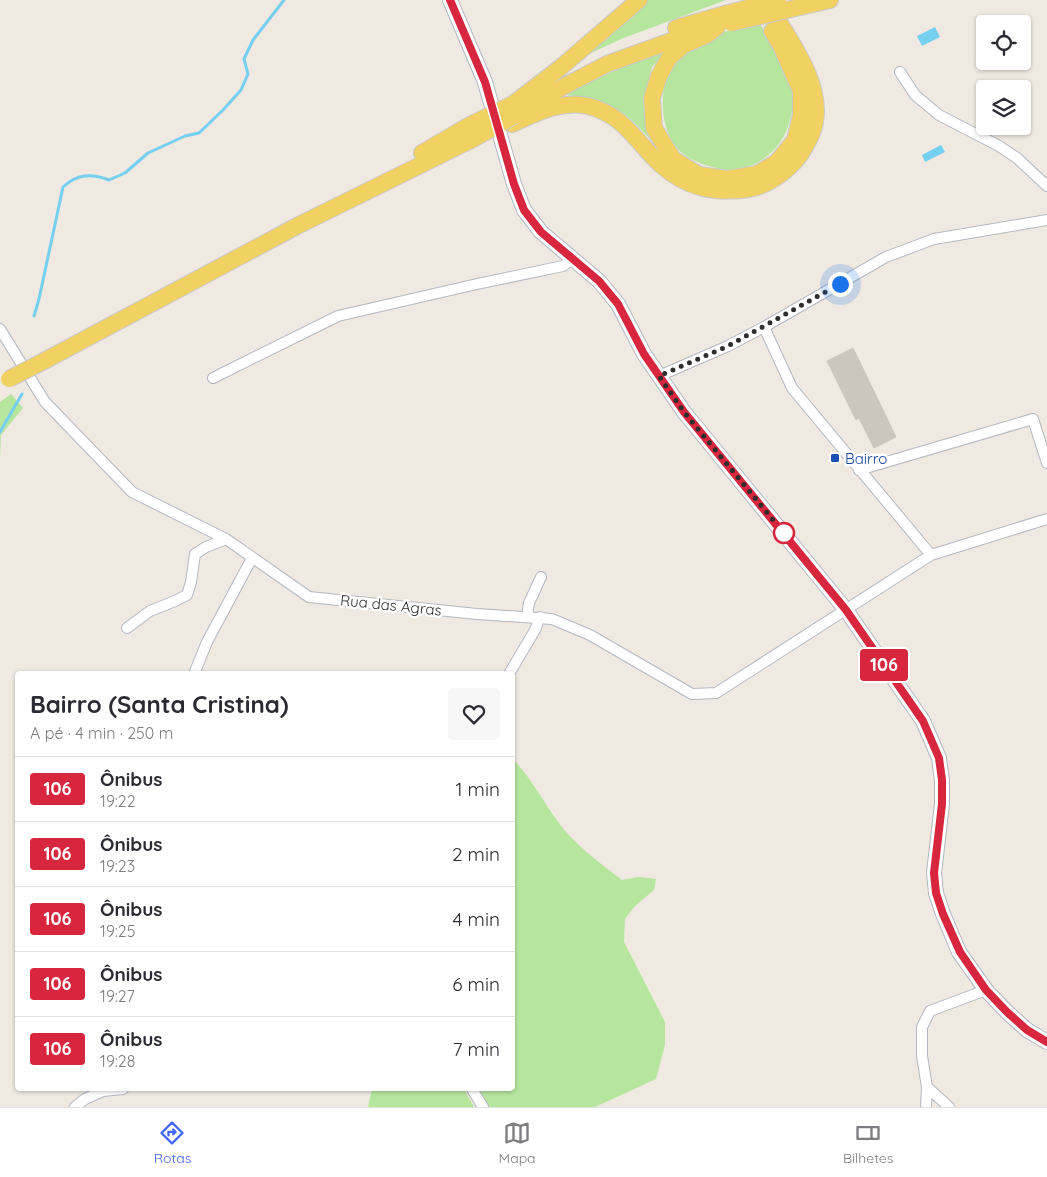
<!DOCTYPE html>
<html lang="pt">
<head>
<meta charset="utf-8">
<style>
  body { margin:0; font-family:Quicksand,sans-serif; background:#f7f7f7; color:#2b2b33; height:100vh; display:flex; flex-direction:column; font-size:19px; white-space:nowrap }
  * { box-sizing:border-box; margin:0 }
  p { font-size:16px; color:#7c7c81 }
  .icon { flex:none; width:28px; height:28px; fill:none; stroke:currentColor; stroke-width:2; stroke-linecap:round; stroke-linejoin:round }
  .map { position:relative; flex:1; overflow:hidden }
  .details { position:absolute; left:15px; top:671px; width:500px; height:420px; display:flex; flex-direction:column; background:#fff; border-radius:5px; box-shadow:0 1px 4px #0004 }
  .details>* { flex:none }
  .badge { padding:0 10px; border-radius:4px; font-size:18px; line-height:32px }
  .buttons { position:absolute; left:976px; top:15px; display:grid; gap:10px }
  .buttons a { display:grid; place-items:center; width:55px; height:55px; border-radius:5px; background:#fff; box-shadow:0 1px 4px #0004; font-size:25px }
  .you { position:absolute; width:25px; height:25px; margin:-12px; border:4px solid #fff; border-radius:50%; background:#1a73e8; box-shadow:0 0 0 8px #1a73e833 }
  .map>.badge { position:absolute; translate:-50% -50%; box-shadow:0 0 0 2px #fff }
  .round { display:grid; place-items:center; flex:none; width:52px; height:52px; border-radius:5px; background:#f7f7f7 }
  .headline { display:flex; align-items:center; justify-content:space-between; height:85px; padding:0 15px }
  h1 { font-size:24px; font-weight:700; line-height:38px }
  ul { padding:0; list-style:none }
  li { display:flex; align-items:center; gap:15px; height:65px; padding:0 15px; border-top:1px solid #e1e1e2 }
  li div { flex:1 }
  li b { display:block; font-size:19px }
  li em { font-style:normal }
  li .badge { min-width:55px; font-weight:700; text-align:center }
  .dock { display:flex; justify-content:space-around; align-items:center; height:70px; border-top:1px solid #e1e1e2; background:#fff; font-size:14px; color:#7c7c81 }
  .dock a { display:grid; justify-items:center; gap:2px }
  .dock .active { color:#4264fb }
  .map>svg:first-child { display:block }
</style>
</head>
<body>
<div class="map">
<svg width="1047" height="1107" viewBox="0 0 1047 1107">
  <rect width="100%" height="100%" fill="#efe9e1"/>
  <!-- green -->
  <path fill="#b6e59e" d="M644,0H726L621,39L574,61Z
    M759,22C769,39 777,55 785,73C788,78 792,84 793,90C794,100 793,110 790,120C783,150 752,176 719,169C715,168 710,166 705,165C695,161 683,156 676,147C665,133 662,114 663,97C664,91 663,84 665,78C681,40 723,32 759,22Z
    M672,46L652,67L646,93L660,150C646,135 632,117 614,108C598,100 579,97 561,94Z
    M11,394L23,408L1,435L0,459V402Z
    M513,759C534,781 547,810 567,833C583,851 604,866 622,880L638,877L656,879L654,890L635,906L625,919L624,942L665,1022V1045L656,1079L595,1107H490L479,1089H512Z
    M372,1089H464L474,1107H368Z"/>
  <!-- water -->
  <path fill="#75cff0" d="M935,27L940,37L922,46L917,36Z
    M941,145L945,152L925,162L922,155Z"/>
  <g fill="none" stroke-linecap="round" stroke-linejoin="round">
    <!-- stream -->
    <path stroke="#75cff0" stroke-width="3" d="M34,316L39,299L63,187C77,174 91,173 109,180L125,173L148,153L185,136L199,133L223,110L241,90L248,74L244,59L253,40L284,0
      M0,432L22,394"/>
  </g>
  <!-- building -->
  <path fill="#cbc7bf" stroke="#cbc5ba" d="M853,348L896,437L874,448L859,418L856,420L827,361Z"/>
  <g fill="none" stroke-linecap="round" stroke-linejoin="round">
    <defs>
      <path id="street" d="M900,72L915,95L939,115L999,146L1017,158L1047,186
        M764,327L792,388L931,555
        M0,329L45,402L132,492L226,539L309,597L477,614L552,619L590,635L692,694L716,693L931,555L1047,519
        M659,376L728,346L764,327L886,257L934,239L1047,220
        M213,378L338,316L477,284L563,266L572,259
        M859,470L1033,419L1047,463
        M527,617L529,603L541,577
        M127,628L150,611L175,601L187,595L191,582L195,554L206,547L226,539
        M194,674L207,642L252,558
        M509,674L535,630L540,617
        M927,1087L949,1107
        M472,1089L483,1107
        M75,1107L85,1099L103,1091L123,1089
        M926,1107L927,1087L922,1056V1027L930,1011L986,990"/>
      <path id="secondary" d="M450,0L485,82L514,184L524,210L541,232L599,281L618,304L644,354L684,412L846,610L923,721L939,758L942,781V804L934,873L936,893L943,914L959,952L986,990L1007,1012L1027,1030L1047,1042"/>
      <path id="primary" d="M804,6L830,0
        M717,27L707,35L684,45L669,58L659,76L652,98L654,128L673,159L699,175L728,179L757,174L777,162L795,140L801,115V91L781,46L772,31
        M676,28L725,14
        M513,104L560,68L639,0
        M527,108L557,90L607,64L693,33
        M512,124C537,113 560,100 588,106C624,115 636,142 661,165C687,188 714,194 749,189C771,185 795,166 805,147C807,143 810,138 812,133C829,89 788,37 766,2
        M422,153L470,125
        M44,361L297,226L473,139"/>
    </defs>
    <!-- street casing -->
    <use href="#street" stroke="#b4b7c1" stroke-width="12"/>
    <!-- secondary casing -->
    <use href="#secondary" stroke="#b4b7c1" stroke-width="16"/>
    <!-- primary casing -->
    <use href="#primary" stroke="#c9c9c9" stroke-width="18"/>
    <!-- street -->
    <use href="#street" stroke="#fff" stroke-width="10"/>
    <!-- secondary -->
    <use href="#secondary" stroke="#fff" stroke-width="14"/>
    <!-- primary -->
    <use href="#primary" stroke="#f2d163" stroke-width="16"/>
    <defs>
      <path id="primary-bridge" d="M725,14L778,0
        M731,23L804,6
        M470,125L513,104
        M473,139L514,116
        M9,379L44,361"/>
    </defs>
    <!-- primary-bridge casing -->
    <use href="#primary-bridge" stroke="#c9c9c9" stroke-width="18" stroke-linecap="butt"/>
    <!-- primary-bridge -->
    <use href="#primary-bridge" stroke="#f2d163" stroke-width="16"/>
  </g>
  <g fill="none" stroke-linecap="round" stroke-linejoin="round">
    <defs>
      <path id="line" d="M450,0L485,82L514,184L524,210L541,232L599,281L618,304L644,354L684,412L846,610L923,721L939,758L942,780V804L934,873L936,893L943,914L960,952L986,990L1007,1012L1027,1030L1047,1042"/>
    </defs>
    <!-- line casing -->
    <use href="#line" stroke="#fff" stroke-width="11"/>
    <!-- line -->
    <use href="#line" stroke="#d7263d" stroke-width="8"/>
    <!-- walk -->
    <path stroke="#2e2e2e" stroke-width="5" stroke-dasharray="0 9" d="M784,533L684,412L659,376L728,346L840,284"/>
  </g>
  <!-- markers -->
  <rect fill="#1a4fb4" stroke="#fff" stroke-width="2" x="830" y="453" width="10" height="10" rx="2.5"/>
  <circle fill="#fff" stroke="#d7263d" stroke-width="2.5" cx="784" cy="533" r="10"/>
  <g text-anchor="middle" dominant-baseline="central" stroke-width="5" stroke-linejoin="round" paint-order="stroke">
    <!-- transit labels -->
    <g font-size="15" fill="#164399" stroke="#fff" text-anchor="start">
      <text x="845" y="458">Bairro</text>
    </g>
    <!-- street labels -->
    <g font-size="15" fill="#2e2e2e" stroke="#fff">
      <text transform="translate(391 605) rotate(6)">Rua das Agras</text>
    </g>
  </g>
</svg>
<div class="buttons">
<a><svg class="icon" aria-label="locate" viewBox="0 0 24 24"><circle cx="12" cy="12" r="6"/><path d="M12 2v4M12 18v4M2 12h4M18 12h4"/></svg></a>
<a><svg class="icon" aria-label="layers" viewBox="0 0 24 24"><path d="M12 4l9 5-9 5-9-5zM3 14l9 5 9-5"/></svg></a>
</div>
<div class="you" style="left:840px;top:284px"></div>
<b class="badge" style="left:884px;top:665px;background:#d7263d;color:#fff">106</b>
<section class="details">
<div class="headline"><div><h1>Bairro (Santa Cristina)</h1><p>A pé · 4 min · 250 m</p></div><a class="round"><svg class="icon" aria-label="heart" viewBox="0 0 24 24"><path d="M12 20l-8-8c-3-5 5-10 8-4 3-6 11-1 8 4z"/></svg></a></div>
<ul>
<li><span class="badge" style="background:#d7263d;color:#fff">106</span><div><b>Ônibus</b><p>19:22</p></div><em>1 min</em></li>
<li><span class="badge" style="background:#d7263d;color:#fff">106</span><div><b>Ônibus</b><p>19:23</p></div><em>2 min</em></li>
<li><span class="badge" style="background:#d7263d;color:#fff">106</span><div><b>Ônibus</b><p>19:25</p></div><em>4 min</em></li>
<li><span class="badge" style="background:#d7263d;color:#fff">106</span><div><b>Ônibus</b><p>19:27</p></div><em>6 min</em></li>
<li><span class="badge" style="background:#d7263d;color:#fff">106</span><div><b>Ônibus</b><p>19:28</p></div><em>7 min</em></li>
</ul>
</section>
</div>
<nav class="dock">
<a class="active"><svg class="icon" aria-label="directions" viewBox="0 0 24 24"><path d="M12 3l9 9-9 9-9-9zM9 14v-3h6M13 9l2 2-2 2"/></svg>Rotas</a>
<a><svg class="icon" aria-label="map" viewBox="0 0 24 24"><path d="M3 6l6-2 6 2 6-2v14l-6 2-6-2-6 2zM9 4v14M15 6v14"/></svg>Mapa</a>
<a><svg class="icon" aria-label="tickets" viewBox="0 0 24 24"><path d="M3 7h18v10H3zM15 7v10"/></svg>Bilhetes</a>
</nav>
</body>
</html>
